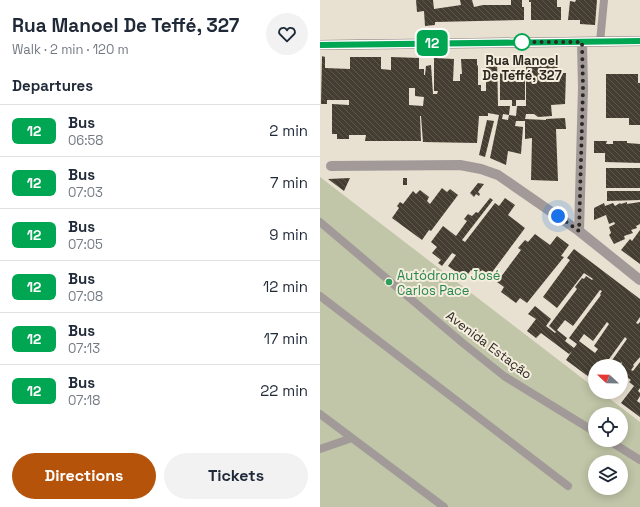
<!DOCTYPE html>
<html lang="en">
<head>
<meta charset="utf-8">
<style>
  body { margin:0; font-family:"Space Grotesk",sans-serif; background:#f2f2f3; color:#1f2937; height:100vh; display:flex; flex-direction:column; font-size:15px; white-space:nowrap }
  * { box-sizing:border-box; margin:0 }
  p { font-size:13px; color:#747a83 }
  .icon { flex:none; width:22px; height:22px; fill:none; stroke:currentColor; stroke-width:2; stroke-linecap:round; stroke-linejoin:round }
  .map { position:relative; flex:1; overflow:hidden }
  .sheet { display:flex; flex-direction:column; background:#fff; width:320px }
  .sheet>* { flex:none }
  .badge { padding:0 8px; border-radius:6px; font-size:14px; line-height:26px }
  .needle { width:26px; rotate:292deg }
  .tools { position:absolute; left:268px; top:359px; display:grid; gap:8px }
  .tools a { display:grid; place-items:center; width:40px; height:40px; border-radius:50%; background:#fff; box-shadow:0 2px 10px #0003; font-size:20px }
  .you { position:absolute; width:20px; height:20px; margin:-10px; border:3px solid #fff; border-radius:50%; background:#1a73e8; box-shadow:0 0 0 6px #1a73e833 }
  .map>.badge { position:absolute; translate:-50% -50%; box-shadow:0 0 0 2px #fff }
  h2 { padding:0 12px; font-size:15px; line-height:36px }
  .round { display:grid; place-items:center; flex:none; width:42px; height:42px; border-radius:21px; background:#f2f2f3 }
  .summary { display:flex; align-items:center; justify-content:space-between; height:68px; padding:0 12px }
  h1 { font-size:19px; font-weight:700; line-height:30px }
  .cta { display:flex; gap:8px; margin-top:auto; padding:8px 12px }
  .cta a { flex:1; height:46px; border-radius:24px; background:#b45309; color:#fff; font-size:16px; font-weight:700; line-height:46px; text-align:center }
  .cta a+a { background:#f2f2f3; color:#1f2937 }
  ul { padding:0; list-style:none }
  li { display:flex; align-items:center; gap:12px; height:52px; padding:0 12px; border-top:1px solid #e0e1e3 }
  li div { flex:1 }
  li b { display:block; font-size:15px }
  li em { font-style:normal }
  li .badge { min-width:44px; font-weight:700; text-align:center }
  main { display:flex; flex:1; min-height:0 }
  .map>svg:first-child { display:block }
</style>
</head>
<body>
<main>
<section class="sheet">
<div class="summary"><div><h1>Rua Manoel De Teffé, 327</h1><p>Walk · 2 min · 120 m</p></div><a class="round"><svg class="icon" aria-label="heart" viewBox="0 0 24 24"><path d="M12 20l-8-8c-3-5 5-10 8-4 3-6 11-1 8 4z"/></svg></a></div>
<h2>Departures</h2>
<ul>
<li><span class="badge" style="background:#00a651;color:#fff">12</span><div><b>Bus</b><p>06:58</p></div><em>2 min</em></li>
<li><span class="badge" style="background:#00a651;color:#fff">12</span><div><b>Bus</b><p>07:03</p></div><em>7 min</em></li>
<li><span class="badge" style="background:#00a651;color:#fff">12</span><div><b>Bus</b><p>07:05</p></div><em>9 min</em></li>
<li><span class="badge" style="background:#00a651;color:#fff">12</span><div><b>Bus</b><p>07:08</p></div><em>12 min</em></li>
<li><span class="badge" style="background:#00a651;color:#fff">12</span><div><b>Bus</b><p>07:13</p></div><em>17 min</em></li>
<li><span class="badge" style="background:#00a651;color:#fff">12</span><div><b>Bus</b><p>07:18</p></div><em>22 min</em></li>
</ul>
<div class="cta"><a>Directions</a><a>Tickets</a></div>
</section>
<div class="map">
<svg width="320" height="507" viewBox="0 0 320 507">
  <defs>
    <pattern id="building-back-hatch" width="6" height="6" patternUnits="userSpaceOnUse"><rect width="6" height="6" fill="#443d31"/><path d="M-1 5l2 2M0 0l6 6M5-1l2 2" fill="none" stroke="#5d574d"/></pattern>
  </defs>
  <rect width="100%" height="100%" fill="#e8e0d0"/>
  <!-- pitch -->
  <path fill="#c1c6a8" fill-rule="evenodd" d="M0,177L275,388V392H281L320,422V507H0ZM275,414H301V440H275ZM275,462H301V488H275Z"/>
  <!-- building -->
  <path fill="url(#building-back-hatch)" fill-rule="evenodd" d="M96,0H113L114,9L141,5L140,0H152L154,7L163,5H191V0H202V7H204V20L115,22V25L105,26L104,11L97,12Z
    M209,0H237V7H241V20H211V2H209Z
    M256,0H277L275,25L260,24V20H248L250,1L255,2Z
    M2,56L5,57V68L30,69V57H61V69L71,70V57L99,58V69H104V75H105L106,66L111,65L113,94H117L118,91H114V58L134,59L133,81H140V74H142L141,59H157V65L158,66V85H161V91H166V78L165,77L167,59H177L178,106H190L189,115L183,114L182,119L188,120L189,115L196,116L197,106H206V78H205V100H196V106H192V100H180V70H206V59L226,60V59L237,62L238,73H246L245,104L231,105L232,116L218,117L214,114H206L205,119L226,120V119L245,118L246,129H236L238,181L211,180L212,138L205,139V121H196L195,126L203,127L201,154L188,151L186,165L170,158L179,115L168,113V116H159L157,143L103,142L101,116H100L101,141H45L46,135H29V139H17V134H12V104L29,105V100H7V104H1ZM89,88H95V96L104,97L103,106L89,105Z
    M286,74H318V83H320V125H309V118H286Z
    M167,120L174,121L165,157L159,155Z
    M274,141H287L286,144H293V141H307V143L320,144V163L285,162V153H274Z
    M286,168H320V188H286Z
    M30,178L24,191L8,179Z
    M83,178H87V185H83Z
    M158,183L164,184L158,192L160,194L159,196L156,194L154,197L150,193Z
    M122,188L127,192L130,189L138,195L111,231L109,230L102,240L72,218L79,208L77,206L80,202L83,204L93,191L96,194L100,190L109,197L107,201L110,204Z
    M287,191H320V200L287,201Z
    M170,198L173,200L142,240L145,242L175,203L179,206L185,198L195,205L188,215L205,228L170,275L162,270L158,275L151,270L145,278L128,266L136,255L132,253L122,266L118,263L121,260L112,253L117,247L111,242L123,226L136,236L147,221L144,219L148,214L152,216L156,212L158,213Z
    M307,202V204L320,202V224L316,226L317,228L311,230L313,233L304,236L305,239L294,244L289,235L291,233L289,227L295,224L294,222L289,224L286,215L274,220V208L284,203L285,206L293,203L295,206L300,203L301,204Z
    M320,230V264L301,250L310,239L312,241Z
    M215,234L230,245L237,236L249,245L241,256L244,257L207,303L200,298L196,303L181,292L184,287L177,282L201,250L198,248L205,240L208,242Z
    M254,249L320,299V317L316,323L318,324L320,322V357L313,365L314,366L311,370L313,371L320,362V388L318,391L320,393V396L317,401L320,403V417L301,403L314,386L309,382L311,380L301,373L300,366L302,363L301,362L299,366H288L307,339L305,337L284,366H275V377L273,380L246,360L252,351L249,354L221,333L216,338L207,331L216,319L208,314L215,306L231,319L226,326L235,333L236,332L229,326L257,289L255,287L262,278L264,279L266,276L272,280L273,279L264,273L237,308L223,297L250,260L247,258ZM280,290L282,291L280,294L281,295L249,338L257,344L254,348L245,341L247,338L237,330L245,320L253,326ZM287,322L289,324L274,346L278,349L275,353L259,341L264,334L273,341Z"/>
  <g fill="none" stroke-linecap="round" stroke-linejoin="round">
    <!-- lane -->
    <path stroke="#a29a99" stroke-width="8" d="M280,42L284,0
      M0,222L144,344L184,376L275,432
      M0,296L248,486
      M0,414L124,507
      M288,440L320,460
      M0,449L32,438"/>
    <!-- street -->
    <path stroke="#a29a99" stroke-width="10" d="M11,166L140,165L161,169L178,175L259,231L320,280
      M259,231L263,88L262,42"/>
    <!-- secondary -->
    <path stroke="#847776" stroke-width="10" d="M0,45L320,41"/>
  </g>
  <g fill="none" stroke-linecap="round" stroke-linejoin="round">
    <defs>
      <path id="line" d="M0,45L320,41"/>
    </defs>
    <!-- line casing -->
    <use href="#line" stroke="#fff" stroke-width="9"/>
    <!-- line -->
    <use href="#line" stroke="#00a651" stroke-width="6"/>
    <!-- walk -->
    <path stroke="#2c2923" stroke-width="4" stroke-dasharray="0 7.2" d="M202,42H201H262L263,88L259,231L238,216"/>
  </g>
  <!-- markers -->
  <circle fill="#fff" stroke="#00a651" stroke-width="2" cx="202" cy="42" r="8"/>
  <circle fill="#2e9e5b" stroke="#f5eddd" stroke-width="1.5" cx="69" cy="282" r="4"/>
  <g text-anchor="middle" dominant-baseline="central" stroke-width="4" stroke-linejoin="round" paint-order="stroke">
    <!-- stop labels -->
    <g font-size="13" font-weight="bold" fill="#2c2923" stroke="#f5eddd">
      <text x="202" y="60">Rua Manoel<tspan x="202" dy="15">De Teffé, 327</tspan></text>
    </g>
    <!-- leisure labels -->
    <g font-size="13" fill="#27864d" stroke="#f5eddd" text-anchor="start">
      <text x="77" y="275">Autódromo José<tspan x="77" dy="15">Carlos Pace</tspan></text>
    </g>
    <!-- street labels -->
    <g font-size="13" fill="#2c2923" stroke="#f5eddd">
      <text transform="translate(169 345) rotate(37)">Avenida Estação</text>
    </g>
  </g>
</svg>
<div class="tools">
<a><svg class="needle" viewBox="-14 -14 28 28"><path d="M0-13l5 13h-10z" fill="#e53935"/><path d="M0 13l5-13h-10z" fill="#747a83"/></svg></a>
<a><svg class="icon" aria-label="locate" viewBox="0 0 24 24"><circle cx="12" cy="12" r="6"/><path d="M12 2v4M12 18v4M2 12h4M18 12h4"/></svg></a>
<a><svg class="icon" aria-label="layers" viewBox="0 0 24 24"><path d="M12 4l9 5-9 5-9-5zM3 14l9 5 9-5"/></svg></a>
</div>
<div class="you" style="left:238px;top:216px"></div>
<b class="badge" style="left:112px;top:43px;background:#00a651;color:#fff">12</b>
</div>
</main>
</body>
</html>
